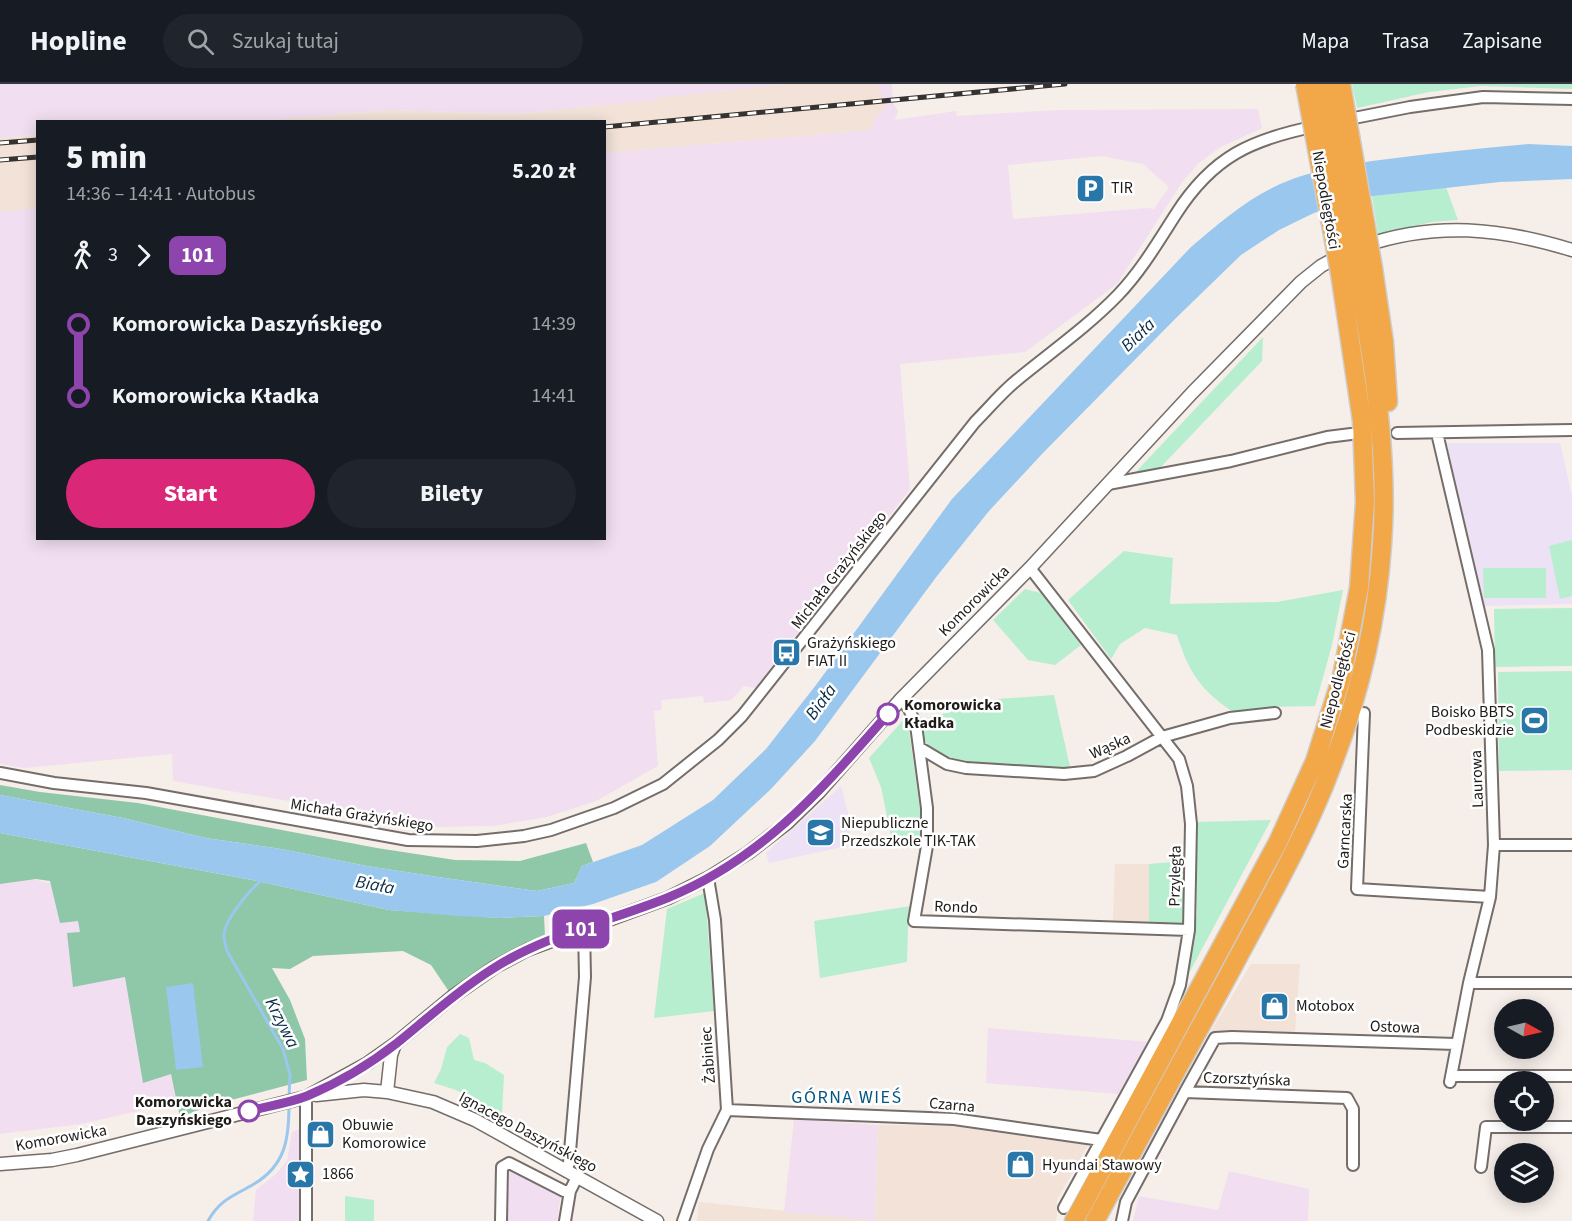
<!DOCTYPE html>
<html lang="pl">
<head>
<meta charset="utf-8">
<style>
  body { margin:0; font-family:"Source Sans 3",sans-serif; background:#20242c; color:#f1f3f6; height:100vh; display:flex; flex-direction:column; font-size:22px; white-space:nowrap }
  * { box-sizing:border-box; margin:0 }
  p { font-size:20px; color:#9ea1a6 }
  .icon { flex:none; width:33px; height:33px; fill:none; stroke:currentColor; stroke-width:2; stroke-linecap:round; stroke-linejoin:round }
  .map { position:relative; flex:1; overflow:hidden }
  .drawer { position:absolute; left:36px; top:36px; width:570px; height:420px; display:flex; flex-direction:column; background:#171b24; border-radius:0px; box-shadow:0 3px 15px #0003 }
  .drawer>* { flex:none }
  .badge { padding:0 12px; border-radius:9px; font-size:21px; line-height:39px }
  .needle { width:39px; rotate:98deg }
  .controls { position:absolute; left:1494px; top:915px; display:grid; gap:12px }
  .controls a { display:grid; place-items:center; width:60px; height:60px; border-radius:50%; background:#171b24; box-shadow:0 3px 15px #0003; font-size:30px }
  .map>.badge { position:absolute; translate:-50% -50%; box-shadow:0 0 0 3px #fff }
  .legs { display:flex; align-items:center; gap:9px; height:66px; padding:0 30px; font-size:20px }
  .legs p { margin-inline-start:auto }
  .head { display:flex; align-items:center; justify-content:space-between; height:102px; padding:0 30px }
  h1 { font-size:33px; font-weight:800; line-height:45px }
  .action { display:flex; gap:12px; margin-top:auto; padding:12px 30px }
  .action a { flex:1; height:69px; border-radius:36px; background:#db2777; color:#fff; font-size:24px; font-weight:800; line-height:69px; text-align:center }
  .action a+a { background:#20242c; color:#f1f3f6 }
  ul { padding:0 30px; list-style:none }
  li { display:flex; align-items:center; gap:21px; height:72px; font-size:22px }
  li i { display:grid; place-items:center; width:9px; height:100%; margin:0 8px; background:currentColor }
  li i::after { content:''; width:15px; height:15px; margin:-8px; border:4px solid; border-radius:50%; background:#171b24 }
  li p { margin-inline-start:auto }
  li:first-child i { background:linear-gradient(#0000 50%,currentColor 0) }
  li:last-child i { background:linear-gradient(currentColor 50%,#0000 0) }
  header { display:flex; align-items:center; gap:36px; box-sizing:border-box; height:84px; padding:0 30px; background:#171b24; border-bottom:2px solid #363941 }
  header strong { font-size:28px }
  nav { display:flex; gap:33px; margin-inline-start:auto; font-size:21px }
  .search { width:420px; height:54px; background:#20242c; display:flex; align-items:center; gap:15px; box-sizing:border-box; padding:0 21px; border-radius:33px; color:#9ea1a6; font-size:22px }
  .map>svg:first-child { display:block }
</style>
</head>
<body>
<header>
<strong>Hopline</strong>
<div class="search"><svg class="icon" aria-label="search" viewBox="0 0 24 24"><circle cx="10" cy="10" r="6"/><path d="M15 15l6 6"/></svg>Szukaj tutaj</div>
<nav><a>Mapa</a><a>Trasa</a><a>Zapisane</a></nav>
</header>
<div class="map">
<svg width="1572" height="1137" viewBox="0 0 1572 1137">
  <rect width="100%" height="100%" fill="#f6eee9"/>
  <!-- built -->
  <path fill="#f2e2d8" d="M786,0H878L885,23L880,30L876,32L871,46L605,69L604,38H179L270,36L389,26L514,30L655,16L656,14Z
    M37,51V124L0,128V54Z
    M1115,780H1149V838L1113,837Z
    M1251,880H1300L1295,949L1211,947Z
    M878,1041L952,1042L1088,1061L1057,1116V1132L1055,1137H697L699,1118L875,1136Z"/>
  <!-- industrial -->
  <path fill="#f1dff1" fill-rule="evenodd" d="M0,0H786L656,14V16L514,30L389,26L270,36L38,38L37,51L0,54Z
    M878,0H892L893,19L898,27L895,36L956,27L957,32L1057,26L1258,25L1262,44L1219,64L1199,79L1182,98L1117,200L1025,268L900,280L910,405L755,604L744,602L731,616L704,619L703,612L661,616L662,626L654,627L658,682L596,717L547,733L494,742L438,743L173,697L172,670L24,684L0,680V128L37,124L38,454H604L605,69L871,46L876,32L880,30L885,23ZM1102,72L1143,80L1169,103L1154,125L1148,124L1013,135L1008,81Z
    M0,789L37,796L207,838L270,997L81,1040L0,1050Z
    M988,944L1149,958L1118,1010L986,999Z
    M794,1035L878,1041L875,1136L784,1128Z
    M301,1044L299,1137H253L256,1106L276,1090L287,1077L292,1048Z
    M512,1086L561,1110L557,1137H504L505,1089Z
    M1229,1087L1309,1105L1308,1137H1133L1139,1112L1218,1126Z"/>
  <!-- education -->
  <path fill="#ece1f5" d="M1446,359H1560L1572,412V520L1481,522Z
    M841,702L848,729L851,761L769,779L766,769Z"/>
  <!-- green -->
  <path fill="#b7eed0" d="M1352,0H1572V5L1481,2L1429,8L1357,24Z
    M1446,103L1458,136L1432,138L1378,150L1372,112Z
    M1263,253L1262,277L1158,386L1131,393Z
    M1572,456V512L1560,515L1549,462Z
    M1124,467L1173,474L1170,520L1277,518L1343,506L1332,561L1315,622L1268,623L1235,629C1201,607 1189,589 1177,551L1145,544L1120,560L1111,575L1068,516Z
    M1483,484H1546V514H1484Z
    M1025,505L1041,509L1081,561L1055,581L1028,576L993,536Z
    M1572,524V582L1495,583L1494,525Z
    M1572,587V686L1499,687L1498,588Z
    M1054,611L1070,683C1039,684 955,684 932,666C923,658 922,646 921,636L998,615Z
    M907,632L924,754L892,757L881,703L869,674Z
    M1271,736L1188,891L1197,830L1196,738Z
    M1184,777V840L1149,838V780Z
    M705,809L714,927L654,934L667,825Z
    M911,822L908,845L907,878L820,894L814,837Z
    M460,950L469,954L474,976L485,979L504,991L502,1030L456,1006L434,999L441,985L447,963Z
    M345,1112L374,1116V1137H345Z"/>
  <!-- forest -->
  <path fill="#8fc7a9" d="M0,701L40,708L138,719L377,764L455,776L520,777L586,759L593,778L582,782L574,799L537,807L438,793L367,782L281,765L206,754L123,734L0,711Z
    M0,749L257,797L389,826L499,834L544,832L545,852C510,867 481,887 450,909L431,881L403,867L313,872L290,885L272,884L290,916L305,955L307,996L212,1021L180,1033L171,990L143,999L125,893L73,903L67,849L80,848L78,837L60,839L50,797L36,795L0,800Z"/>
  <!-- water -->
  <path fill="#9ac7ee" d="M1528,60L1572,62V95L1500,98L1364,113L1314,129L1279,146L1241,171L1176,234L1042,370L989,427L937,492L815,657L771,705L710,762L656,798L593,820L544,832L499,834L458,832L389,826L257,797L0,749V711L123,734L206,754L281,765L367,782L438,793L537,807L574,799L582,782L642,761L713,716L766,665L816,601L952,415L1191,163C1216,142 1242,119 1272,104C1310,85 1354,79 1396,74C1440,68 1484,64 1528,60Z
    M193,899L203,983L176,986L166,903Z"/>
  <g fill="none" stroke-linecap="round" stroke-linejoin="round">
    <!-- stream -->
    <path stroke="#9ac7ee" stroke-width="3" d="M262,796C250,805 223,838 224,852C224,857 226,862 227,867L283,965L290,991L289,1013
      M208,1137C220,1115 234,1112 254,1100C286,1081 289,1054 289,1020"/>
    <defs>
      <path id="minor" d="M1344,36L1410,23L1483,13L1572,15
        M1397,349L1572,346
        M1437,349L1488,566L1494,761L1490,813L1469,899L1450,998
        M1108,400L1231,377L1327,353L1351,350
        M1030,484L1179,675L1187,702L1191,740L1189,846L1180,901L1167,937L1064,1124
        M901,615L909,625L916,641L927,724V762L914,837L1189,846
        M1364,629L1357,805L1490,813
        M920,664L947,680L966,684L1064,690L1094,687L1127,672L1162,653L1230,634L1275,629
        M0,689L54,699L146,709L408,756L477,757L524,752L551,746L614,724L663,700L718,656L742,632L975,338C989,324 1002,308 1017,296C1051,268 1087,243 1118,211C1141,187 1158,158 1176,130C1213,72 1252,55 1317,42
        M1494,761H1572
        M1469,899H1572
        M1451,992H1572
        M1185,1008L1215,954L1232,953L1456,960
        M727,1026L954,1035L1101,1056
        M1481,1083L1486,1043H1572
        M566,1087L569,1079L585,893L584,844
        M306,1137V1013
        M501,1137L502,1083L509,1079L564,1107H570
        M565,1137L570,1107L577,1093
        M683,1137L708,1065L727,1026L715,836L708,794
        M1122,1137L1126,1118L1185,1008L1347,1014L1353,1025V1081"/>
      <path id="tertiary" d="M1363,162C1436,137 1500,144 1572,166
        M387,1008L391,971L395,960
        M316,1011L364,1006L387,1008L433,1018L475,1036L657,1137
        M0,1080L52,1076L77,1071L306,1013L368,979L395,960L452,913L495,883L527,866L668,814L708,794L748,769L787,739L819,708L901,615L1030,484L1192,309L1301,198L1321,182L1341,171"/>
      <path id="motorway" d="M1373,184L1384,258L1388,318
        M1074,1137L1278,758L1315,677L1342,592L1359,504L1365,418L1362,337L1340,189
        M1095,1137C1140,1054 1184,972 1229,890C1265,822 1304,756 1331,684C1359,613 1377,537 1382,461C1389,369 1373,277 1357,187"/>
    </defs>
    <!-- minor casing -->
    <use href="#minor" stroke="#756d69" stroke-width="14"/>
    <!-- tertiary casing -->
    <use href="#tertiary" stroke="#756d69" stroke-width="15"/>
    <!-- motorway casing -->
    <use href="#motorway" stroke="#cecdcc" stroke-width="21"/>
    <!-- minor -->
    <use href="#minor" stroke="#fff" stroke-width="10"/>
    <!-- tertiary -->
    <use href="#tertiary" stroke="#fff" stroke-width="12"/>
    <!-- motorway -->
    <use href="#motorway" stroke="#f2a848" stroke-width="18"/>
    <defs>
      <path id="rail" d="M604,43L1065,0
        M0,59L38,56
        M0,76L38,73"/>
    </defs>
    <!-- rail casing -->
    <use href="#rail" stroke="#35322f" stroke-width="5"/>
    <!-- rail -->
    <use href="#rail" stroke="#fff" stroke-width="3" stroke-dasharray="9" stroke-linecap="butt"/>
    <defs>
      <path id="motorway-bridge" d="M1305,0L1340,189
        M1323,0L1357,187
        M1341,0L1373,184"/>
    </defs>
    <!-- motorway-bridge casing -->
    <use href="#motorway-bridge" stroke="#cecdcc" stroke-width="21" stroke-linecap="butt"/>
    <!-- motorway-bridge -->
    <use href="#motorway-bridge" stroke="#f2a848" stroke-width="18"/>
  </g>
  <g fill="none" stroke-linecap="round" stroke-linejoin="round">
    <defs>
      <path id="line-1" d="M249,1027C268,1022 289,1019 307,1012C338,999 370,980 397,959C429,933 459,906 494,884C546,851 610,837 667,814C763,775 822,705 888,630"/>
    </defs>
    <!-- line-1 casing -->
    <use href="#line-1" stroke="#fff" stroke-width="14"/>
    <!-- line-1 -->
    <use href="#line-1" stroke="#8e44ad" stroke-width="9"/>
  </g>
  <!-- icons -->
  <defs>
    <symbol id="parking-square" viewBox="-11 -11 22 22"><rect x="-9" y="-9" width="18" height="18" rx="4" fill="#2977a9" stroke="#fff"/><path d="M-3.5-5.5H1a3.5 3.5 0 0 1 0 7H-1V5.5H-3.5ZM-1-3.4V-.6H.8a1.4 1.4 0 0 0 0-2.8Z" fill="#fff"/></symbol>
    <symbol id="bus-square" viewBox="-11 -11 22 22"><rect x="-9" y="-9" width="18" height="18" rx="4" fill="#2977a9" stroke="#fff"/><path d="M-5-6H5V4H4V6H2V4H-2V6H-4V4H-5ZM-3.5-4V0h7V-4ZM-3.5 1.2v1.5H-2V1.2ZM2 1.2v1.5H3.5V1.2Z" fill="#fff"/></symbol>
    <symbol id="stadium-square" viewBox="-11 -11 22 22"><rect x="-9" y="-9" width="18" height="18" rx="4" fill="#2977a9" stroke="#fff"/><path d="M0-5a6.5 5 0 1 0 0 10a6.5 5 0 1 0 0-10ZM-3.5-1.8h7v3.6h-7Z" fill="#fff"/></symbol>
    <symbol id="school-square" viewBox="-11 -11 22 22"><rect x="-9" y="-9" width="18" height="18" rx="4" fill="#2977a9" stroke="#fff"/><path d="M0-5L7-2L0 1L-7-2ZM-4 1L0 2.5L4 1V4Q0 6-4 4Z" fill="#fff"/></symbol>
    <symbol id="shop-square" viewBox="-11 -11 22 22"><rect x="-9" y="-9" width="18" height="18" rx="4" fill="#2977a9" stroke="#fff"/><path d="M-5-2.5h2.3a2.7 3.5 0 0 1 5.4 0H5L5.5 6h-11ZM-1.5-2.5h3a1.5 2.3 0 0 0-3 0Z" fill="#fff"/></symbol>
    <symbol id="sight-square" viewBox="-11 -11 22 22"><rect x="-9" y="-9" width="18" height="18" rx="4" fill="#2977a9" stroke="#fff"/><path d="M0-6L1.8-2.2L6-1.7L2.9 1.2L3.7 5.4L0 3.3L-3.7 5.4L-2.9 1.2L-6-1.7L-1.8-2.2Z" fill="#fff"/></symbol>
  </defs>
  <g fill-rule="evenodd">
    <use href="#parking-square" x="1074" y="88" width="33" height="33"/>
    <use href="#bus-square" x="770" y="552" width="33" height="33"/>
    <use href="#stadium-square" x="1518" y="620" width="33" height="33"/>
    <use href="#school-square" x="804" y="732" width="33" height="33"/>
    <use href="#shop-square" x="1258" y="906" width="33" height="33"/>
    <use href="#shop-square" x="304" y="1034" width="33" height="33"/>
    <use href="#shop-square" x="1004" y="1064" width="33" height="33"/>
    <use href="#sight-square" x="284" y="1074" width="33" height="33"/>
  </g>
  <!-- markers -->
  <g fill="#fff" stroke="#8e44ad" stroke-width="3">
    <circle cx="888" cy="630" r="10"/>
    <circle cx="249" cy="1027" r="10"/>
  </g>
  <g text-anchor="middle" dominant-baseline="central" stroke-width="5" stroke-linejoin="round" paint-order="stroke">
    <!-- poi labels -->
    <g font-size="16" fill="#1e1b19" stroke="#fff" text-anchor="start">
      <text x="1111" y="104">TIR</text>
      <text x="807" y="559">Grażyńskiego<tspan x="807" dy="18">FIAT II</tspan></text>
      <text x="1514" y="628" text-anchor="end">Boisko BBTS<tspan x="1514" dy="18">Podbeskidzie</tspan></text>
      <text x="841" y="739">Niepubliczne<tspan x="841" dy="18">Przedszkole TIK-TAK</tspan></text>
      <text x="1296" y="922">Motobox</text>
      <text x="342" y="1041">Obuwie<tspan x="342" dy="18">Komorowice</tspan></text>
      <text x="1042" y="1081">Hyundai Stawowy</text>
      <text x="322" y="1090">1866</text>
    </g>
    <!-- street labels -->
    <g font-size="16" fill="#1e1b19" stroke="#fff">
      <text transform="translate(1326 116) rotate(80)">Niepodległości</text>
      <text transform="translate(839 486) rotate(-52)">Michała Grażyńskiego</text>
      <text transform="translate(974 517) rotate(-45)">Komorowicka</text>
      <text transform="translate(1338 596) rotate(-75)">Niepodległości</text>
      <text transform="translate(1110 662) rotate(-24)">Wąska</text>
      <text transform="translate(1477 695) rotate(-92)">Laurowa</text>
      <text transform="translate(362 731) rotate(9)">Michała Grażyńskiego</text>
      <text transform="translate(1345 747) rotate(-87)">Garncarska</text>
      <text transform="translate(1175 792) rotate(-89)">Przyległa</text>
      <text transform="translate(956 823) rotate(2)">Rondo</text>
      <text transform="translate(1395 943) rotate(2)">Ostowa</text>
      <text transform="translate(708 971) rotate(-94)">Żabiniec</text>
      <text transform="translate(1247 995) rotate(2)">Czorsztyńska</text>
      <text transform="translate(952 1021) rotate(5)">Czarna</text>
      <text transform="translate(528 1048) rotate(28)">Ignacego Daszyńskiego</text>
      <text transform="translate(61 1054) rotate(-10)">Komorowicka</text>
    </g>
    <!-- stop labels -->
    <g font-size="16" font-weight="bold" fill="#1e1b19" stroke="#fff" text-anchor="start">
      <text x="904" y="621">Komorowicka<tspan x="904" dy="18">Kładka</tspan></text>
      <text x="232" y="1018" text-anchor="end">Komorowicka<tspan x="232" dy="18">Daszyńskiego</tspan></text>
    </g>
    <!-- water labels -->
    <g font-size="18" font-style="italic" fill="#092c46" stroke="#fff">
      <text transform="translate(1138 251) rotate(-44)">Biała</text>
      <text transform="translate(821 618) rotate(-54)">Biała</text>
      <text transform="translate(375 801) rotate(10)">Biała</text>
      <text transform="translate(282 939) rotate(63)">Krzywa</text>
    </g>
    <!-- neighbourhood labels -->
    <g font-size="18" letter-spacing="1.5" fill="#035582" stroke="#fff">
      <text x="847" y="1013">GÓRNA WIEŚ</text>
    </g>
  </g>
</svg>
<div class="controls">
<a><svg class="needle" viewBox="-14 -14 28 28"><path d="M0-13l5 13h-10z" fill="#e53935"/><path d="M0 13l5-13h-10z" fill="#9ea1a6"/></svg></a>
<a><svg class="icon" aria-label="locate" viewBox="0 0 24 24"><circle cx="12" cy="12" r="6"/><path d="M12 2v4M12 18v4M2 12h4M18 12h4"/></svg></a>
<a><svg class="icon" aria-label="layers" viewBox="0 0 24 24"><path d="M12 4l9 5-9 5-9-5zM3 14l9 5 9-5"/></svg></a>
</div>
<b class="badge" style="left:581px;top:845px;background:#8e44ad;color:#fff">101</b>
<section class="drawer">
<div class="head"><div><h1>5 min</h1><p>14:36 – 14:41 · Autobus</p></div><b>5.20 zł</b></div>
<div class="legs"><svg class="icon" aria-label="walk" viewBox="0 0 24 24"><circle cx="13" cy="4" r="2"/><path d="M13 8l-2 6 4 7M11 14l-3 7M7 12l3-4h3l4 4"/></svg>3<svg class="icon" aria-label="forward" viewBox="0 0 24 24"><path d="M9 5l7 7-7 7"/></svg><b class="badge" style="background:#8e44ad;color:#fff">101</b></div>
<ul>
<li><i style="color:#8e44ad"></i><b>Komorowicka Daszyńskiego</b><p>14:39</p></li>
<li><i style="color:#8e44ad"></i><b>Komorowicka Kładka</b><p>14:41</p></li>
</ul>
<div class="action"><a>Start</a><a>Bilety</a></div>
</section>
</div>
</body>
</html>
